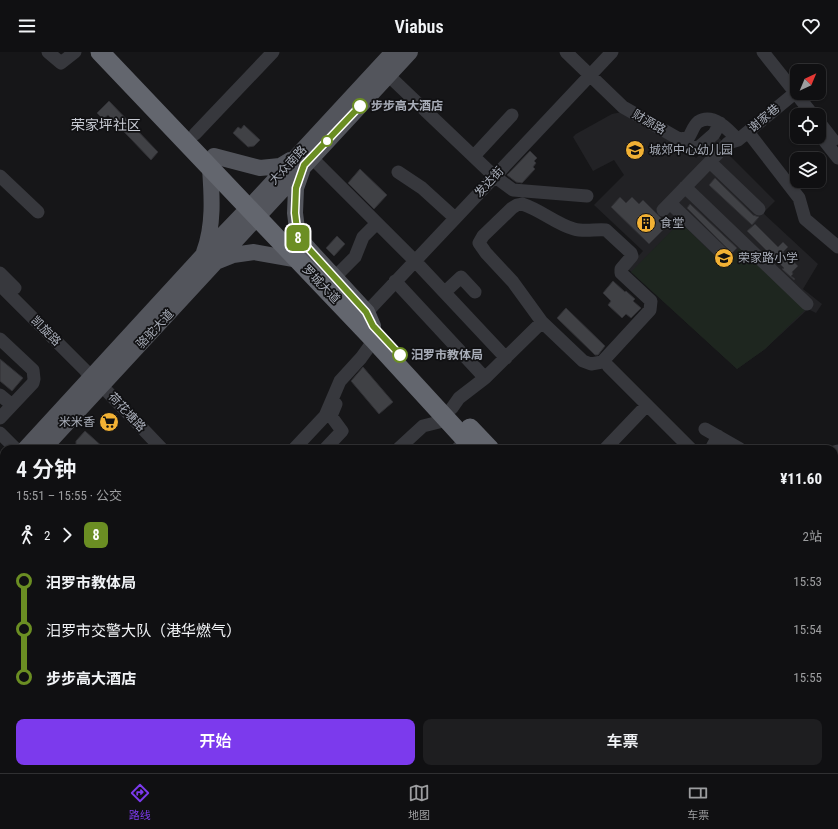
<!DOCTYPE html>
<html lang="zh">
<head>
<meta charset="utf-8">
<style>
  body { margin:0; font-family:"Roboto Condensed","Noto Sans SC",sans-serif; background:#1e1e20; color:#f1f3f6; height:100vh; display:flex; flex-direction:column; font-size:15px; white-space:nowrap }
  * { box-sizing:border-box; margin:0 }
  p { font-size:13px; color:#9c9d9f }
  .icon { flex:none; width:22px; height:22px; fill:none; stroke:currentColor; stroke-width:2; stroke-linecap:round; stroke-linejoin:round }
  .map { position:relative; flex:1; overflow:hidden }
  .panel { position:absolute; left:0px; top:393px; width:838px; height:328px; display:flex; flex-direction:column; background:#101012; border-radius:12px 12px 0 0; box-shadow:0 1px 3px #0004,0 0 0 1px #303032 }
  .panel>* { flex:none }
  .badge { padding:0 8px; border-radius:6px; font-size:14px; line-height:26px }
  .needle { width:26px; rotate:44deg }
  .buttons { position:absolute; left:790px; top:12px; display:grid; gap:8px }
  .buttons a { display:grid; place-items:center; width:36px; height:36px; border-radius:8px; background:#101012; box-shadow:0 1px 3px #0004,0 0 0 1px #303032; font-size:20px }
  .map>.badge { position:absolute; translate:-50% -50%; box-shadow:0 0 0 2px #fff }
  .legs { display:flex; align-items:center; gap:6px; height:44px; padding:0 16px; font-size:13px }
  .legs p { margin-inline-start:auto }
  .overview { display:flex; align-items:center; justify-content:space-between; height:68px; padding:0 16px }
  h1 { font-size:22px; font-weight:600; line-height:30px }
  .primary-button { display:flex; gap:8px; margin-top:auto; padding:8px 16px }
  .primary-button a { flex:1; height:46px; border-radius:8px; background:#7c3aed; color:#fff; font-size:16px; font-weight:600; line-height:46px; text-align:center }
  .primary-button a+a { background:#1e1e20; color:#f1f3f6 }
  ul { padding:0 16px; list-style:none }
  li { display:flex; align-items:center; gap:14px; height:48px; font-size:15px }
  li i { display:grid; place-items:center; width:6px; height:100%; margin:0 5px; background:currentColor }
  li i::after { content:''; width:10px; height:10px; margin:-5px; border:3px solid; border-radius:50%; background:#101012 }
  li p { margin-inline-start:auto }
  li:first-child i { background:linear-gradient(#0000 50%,currentColor 0) }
  li:last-child i { background:linear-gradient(currentColor 50%,#0000 0) }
  header { display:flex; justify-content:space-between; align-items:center; height:52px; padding:0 16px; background:#101012; font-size:18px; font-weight:600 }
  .tabs { display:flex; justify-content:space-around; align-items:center; height:56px; border-top:1px solid #303032; background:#101012; font-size:11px; color:#9c9d9f }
  .tabs a { display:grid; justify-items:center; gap:2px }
  .tabs .active { color:#7c3aed }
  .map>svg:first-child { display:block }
</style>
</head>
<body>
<header><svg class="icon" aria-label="menu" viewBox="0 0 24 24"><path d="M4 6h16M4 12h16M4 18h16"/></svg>Viabus<svg class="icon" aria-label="heart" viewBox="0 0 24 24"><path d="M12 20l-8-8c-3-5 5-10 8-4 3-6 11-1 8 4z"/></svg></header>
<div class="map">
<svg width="838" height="721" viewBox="0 0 838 721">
  <rect width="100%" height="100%" fill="#161618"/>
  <!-- built -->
  <path fill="#222225" d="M622,60L680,91L696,106L718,85L733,99L729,103L775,149L763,161L818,212L803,237L822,252L816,261L808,257L765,297L737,317L627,216L643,199L594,153L624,123L614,108L593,119L573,85L576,82L612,62Z
    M0,520L4,524V622L0,619Z"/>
  <!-- green -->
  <path fill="#1e261f" d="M680,170L724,213L742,194L806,257L765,297L737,317L631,220Z"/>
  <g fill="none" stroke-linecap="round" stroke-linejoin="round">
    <!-- stream -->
    <path stroke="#2c353c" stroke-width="2.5" d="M477,721L483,717"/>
  </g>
  <!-- building -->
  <path fill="#404145" stroke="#303034" d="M109,49L158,100L151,108L108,63L103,67L97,61Z
    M244,73L260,88L254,94L248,95L233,81L238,75L241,77Z
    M530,99L537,106L534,109L536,111L533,115L535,117L522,131L516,130L507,123Z
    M360,117L387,143L374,157L348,131Z
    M715,126L753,163L759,165L752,173L709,133Z
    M620,145L626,151L632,145L639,152L643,148L668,173L649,192L611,155Z
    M690,152L737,196L732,201L687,156Z
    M755,172L778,195L783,190L788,195L783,200L798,214L792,220L793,222L791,224L795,227L794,228L782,217L784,216L747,179Z
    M337,184L345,192L334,204L326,196Z
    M613,229L625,240L626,239L635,247L633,249L641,256L631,266L626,262L622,266L608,253L611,249L603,241Z
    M566,256L605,294L598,303H595L557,266Z
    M0,307L23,326L12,339L0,329Z
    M363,315L393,350L379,362L351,329Z
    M85,379L105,397H76V389Z"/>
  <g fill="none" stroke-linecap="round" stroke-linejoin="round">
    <!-- minor -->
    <path stroke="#37383d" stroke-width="13" d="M48,0L61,11L75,0
      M566,0L623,55L679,87L688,86C692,81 693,74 698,70C713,60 729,78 738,88
      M763,0L813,63
      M388,23L494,124L513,138L587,144
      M819,70L833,88
      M748,80L799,146L805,167L838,195
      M195,82L273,0
      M819,82L838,106
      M684,87L691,95L698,96L714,82L720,71
      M474,104L512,63
      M312,106L415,209L506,306
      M710,110L759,157
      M398,120L422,136L455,166
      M0,124L38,160
      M685,135L807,252
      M670,151L725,204
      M522,152C541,158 556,172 574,177C584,180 596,177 606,178L631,201L632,204L621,217V221L651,249L650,258L602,310L591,312L583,309L542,270L513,230L486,201L479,191L483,184L512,156L517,153Z
      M663,158L728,91L738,88L790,45
      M0,221L15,236
      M334,226L355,205L363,185L377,171
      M395,229L485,326
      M0,233L85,318L91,327L102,334L162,397
      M445,240L461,225L475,240
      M367,260L612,0
      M0,287L33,318L34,327L33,331L0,366
      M608,314L691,397
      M0,343L12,353
      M452,356L459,346L485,326L542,270
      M705,377L740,397
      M0,381L16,397
      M294,397L325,364L340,329L361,306L374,288
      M325,397L342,379L331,364L336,352
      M398,397L423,374L447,368
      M457,397L466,388
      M605,397L647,353
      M711,397L718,384
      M834,400L838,399
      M834,598L838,594
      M834,617L838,621
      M0,692L4,696
      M26,717L30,721
      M810,717L814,721
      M74,721L78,717
      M793,721H794"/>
    <!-- major -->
    <path stroke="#53555c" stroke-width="16" d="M214,104L260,116L280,114L290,108
      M302,119L296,136L295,161L298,185L367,260L373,274
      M204,200C214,174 212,144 210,116
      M218,209L233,203L254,200L298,208
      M25,397L204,202L256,148L393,0
      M43,397L410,0
      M0,424L4,420
      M0,445L4,440
      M834,510L838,508"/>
    <!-- highway -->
    <path stroke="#63666e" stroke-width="19" d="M100,0L374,288L474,397
      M470,376L490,397
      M776,717L780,721"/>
  </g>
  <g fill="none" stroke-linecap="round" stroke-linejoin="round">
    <defs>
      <path id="line-1" d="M360,54L304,113L296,136L295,161L298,185L366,260L373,274L400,303"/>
    </defs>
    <!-- line-1 casing -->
    <use href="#line-1" stroke="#fff" stroke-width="9"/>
    <!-- line-1 -->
    <use href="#line-1" stroke="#6b8e23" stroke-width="6"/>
  </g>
  <!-- icons -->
  <defs>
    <symbol id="school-disc" viewBox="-11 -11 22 22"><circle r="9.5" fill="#f2b134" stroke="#111113"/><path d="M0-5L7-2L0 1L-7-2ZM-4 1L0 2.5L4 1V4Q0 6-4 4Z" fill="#111"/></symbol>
    <symbol id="building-disc" viewBox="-11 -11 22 22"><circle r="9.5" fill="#f2b134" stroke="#111113"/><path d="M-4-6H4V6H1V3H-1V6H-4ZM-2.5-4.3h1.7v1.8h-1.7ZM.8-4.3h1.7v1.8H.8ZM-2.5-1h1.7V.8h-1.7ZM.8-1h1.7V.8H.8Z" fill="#111"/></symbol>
    <symbol id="supermarket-disc" viewBox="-11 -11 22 22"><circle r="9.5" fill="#f2b134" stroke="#111113"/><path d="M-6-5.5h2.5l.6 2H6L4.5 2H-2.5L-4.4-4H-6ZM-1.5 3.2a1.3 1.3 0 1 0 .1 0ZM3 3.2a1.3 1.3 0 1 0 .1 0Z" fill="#111"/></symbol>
  </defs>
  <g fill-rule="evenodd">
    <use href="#school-disc" x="624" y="87" width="22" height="22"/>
    <use href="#building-disc" x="635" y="160" width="22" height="22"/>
    <use href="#school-disc" x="713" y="195" width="22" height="22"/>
    <use href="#supermarket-disc" x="98" y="359" width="22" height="22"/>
  </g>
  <!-- markers -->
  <g fill="#fff" stroke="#6b8e23" stroke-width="2">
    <circle cx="360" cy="54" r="7"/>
    <circle cx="327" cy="89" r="5"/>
    <circle cx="400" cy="303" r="7"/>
  </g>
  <g text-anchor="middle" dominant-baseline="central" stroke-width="3.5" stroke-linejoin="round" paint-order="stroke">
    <!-- stop labels -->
    <g font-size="12" font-weight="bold" fill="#a8adb8" stroke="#111113" text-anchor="start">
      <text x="371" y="54">步步高大酒店</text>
      <text x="411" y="303">汨罗市教体局</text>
    </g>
    <!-- street labels -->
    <g font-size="12" fill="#a8adb8" stroke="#111113">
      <text transform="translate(764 66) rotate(-40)">谢家巷</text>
      <text transform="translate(649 70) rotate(30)">财源路</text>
      <text transform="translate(288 113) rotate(-47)">大众南路</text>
      <text transform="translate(489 130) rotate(-47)">发达街</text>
      <text transform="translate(321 232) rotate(46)">罗城大道</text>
      <text transform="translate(155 277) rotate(-47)">骆驼大道</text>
      <text transform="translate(46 279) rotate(45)">凯旋路</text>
      <text transform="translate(127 360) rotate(47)">荷花塘路</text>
    </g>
    <!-- poi labels -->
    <g font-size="12" fill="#a8adb8" stroke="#111113" text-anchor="start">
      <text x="649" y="98">城郊中心幼儿园</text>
      <text x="660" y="171">食堂</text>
      <text x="738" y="206">荣家路小学</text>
      <text x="95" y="370" text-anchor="end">米米香</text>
    </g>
    <!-- quarter labels -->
    <g font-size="14" fill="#c9ccd4" stroke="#111113">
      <text x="106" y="73">荣家坪社区</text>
    </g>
  </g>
</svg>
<div class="buttons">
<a><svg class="needle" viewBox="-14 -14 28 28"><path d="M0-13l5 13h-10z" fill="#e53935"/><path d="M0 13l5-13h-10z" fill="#9c9d9f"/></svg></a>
<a><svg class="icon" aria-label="locate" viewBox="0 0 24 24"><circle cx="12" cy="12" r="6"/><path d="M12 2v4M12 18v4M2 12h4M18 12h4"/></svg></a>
<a><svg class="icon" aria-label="layers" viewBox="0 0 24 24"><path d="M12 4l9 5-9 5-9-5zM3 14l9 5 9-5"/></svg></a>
</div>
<b class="badge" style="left:298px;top:186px;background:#6b8e23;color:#fff">8</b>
<section class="panel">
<div class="overview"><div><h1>4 分钟</h1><p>15:51 – 15:55 · 公交</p></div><b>¥11.60</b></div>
<div class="legs"><svg class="icon" aria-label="walk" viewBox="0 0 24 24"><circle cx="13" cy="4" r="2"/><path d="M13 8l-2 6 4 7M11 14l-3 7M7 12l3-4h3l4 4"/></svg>2<svg class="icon" aria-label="forward" viewBox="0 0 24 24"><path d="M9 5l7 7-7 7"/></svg><b class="badge" style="background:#6b8e23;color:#fff">8</b><p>2站</p></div>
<ul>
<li><i style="color:#6b8e23"></i><b>汨罗市教体局</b><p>15:53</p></li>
<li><i style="color:#6b8e23"></i><span>汨罗市交警大队（港华燃气）</span><p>15:54</p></li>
<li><i style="color:#6b8e23"></i><b>步步高大酒店</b><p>15:55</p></li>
</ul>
<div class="primary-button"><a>开始</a><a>车票</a></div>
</section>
</div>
<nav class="tabs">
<a class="active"><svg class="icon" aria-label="directions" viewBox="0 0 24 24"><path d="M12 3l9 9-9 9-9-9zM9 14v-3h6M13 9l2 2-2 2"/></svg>路线</a>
<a><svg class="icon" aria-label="map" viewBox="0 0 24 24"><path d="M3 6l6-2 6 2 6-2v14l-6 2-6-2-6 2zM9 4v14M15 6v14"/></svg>地图</a>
<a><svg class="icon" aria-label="tickets" viewBox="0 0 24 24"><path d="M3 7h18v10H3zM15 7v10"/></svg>车票</a>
</nav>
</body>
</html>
